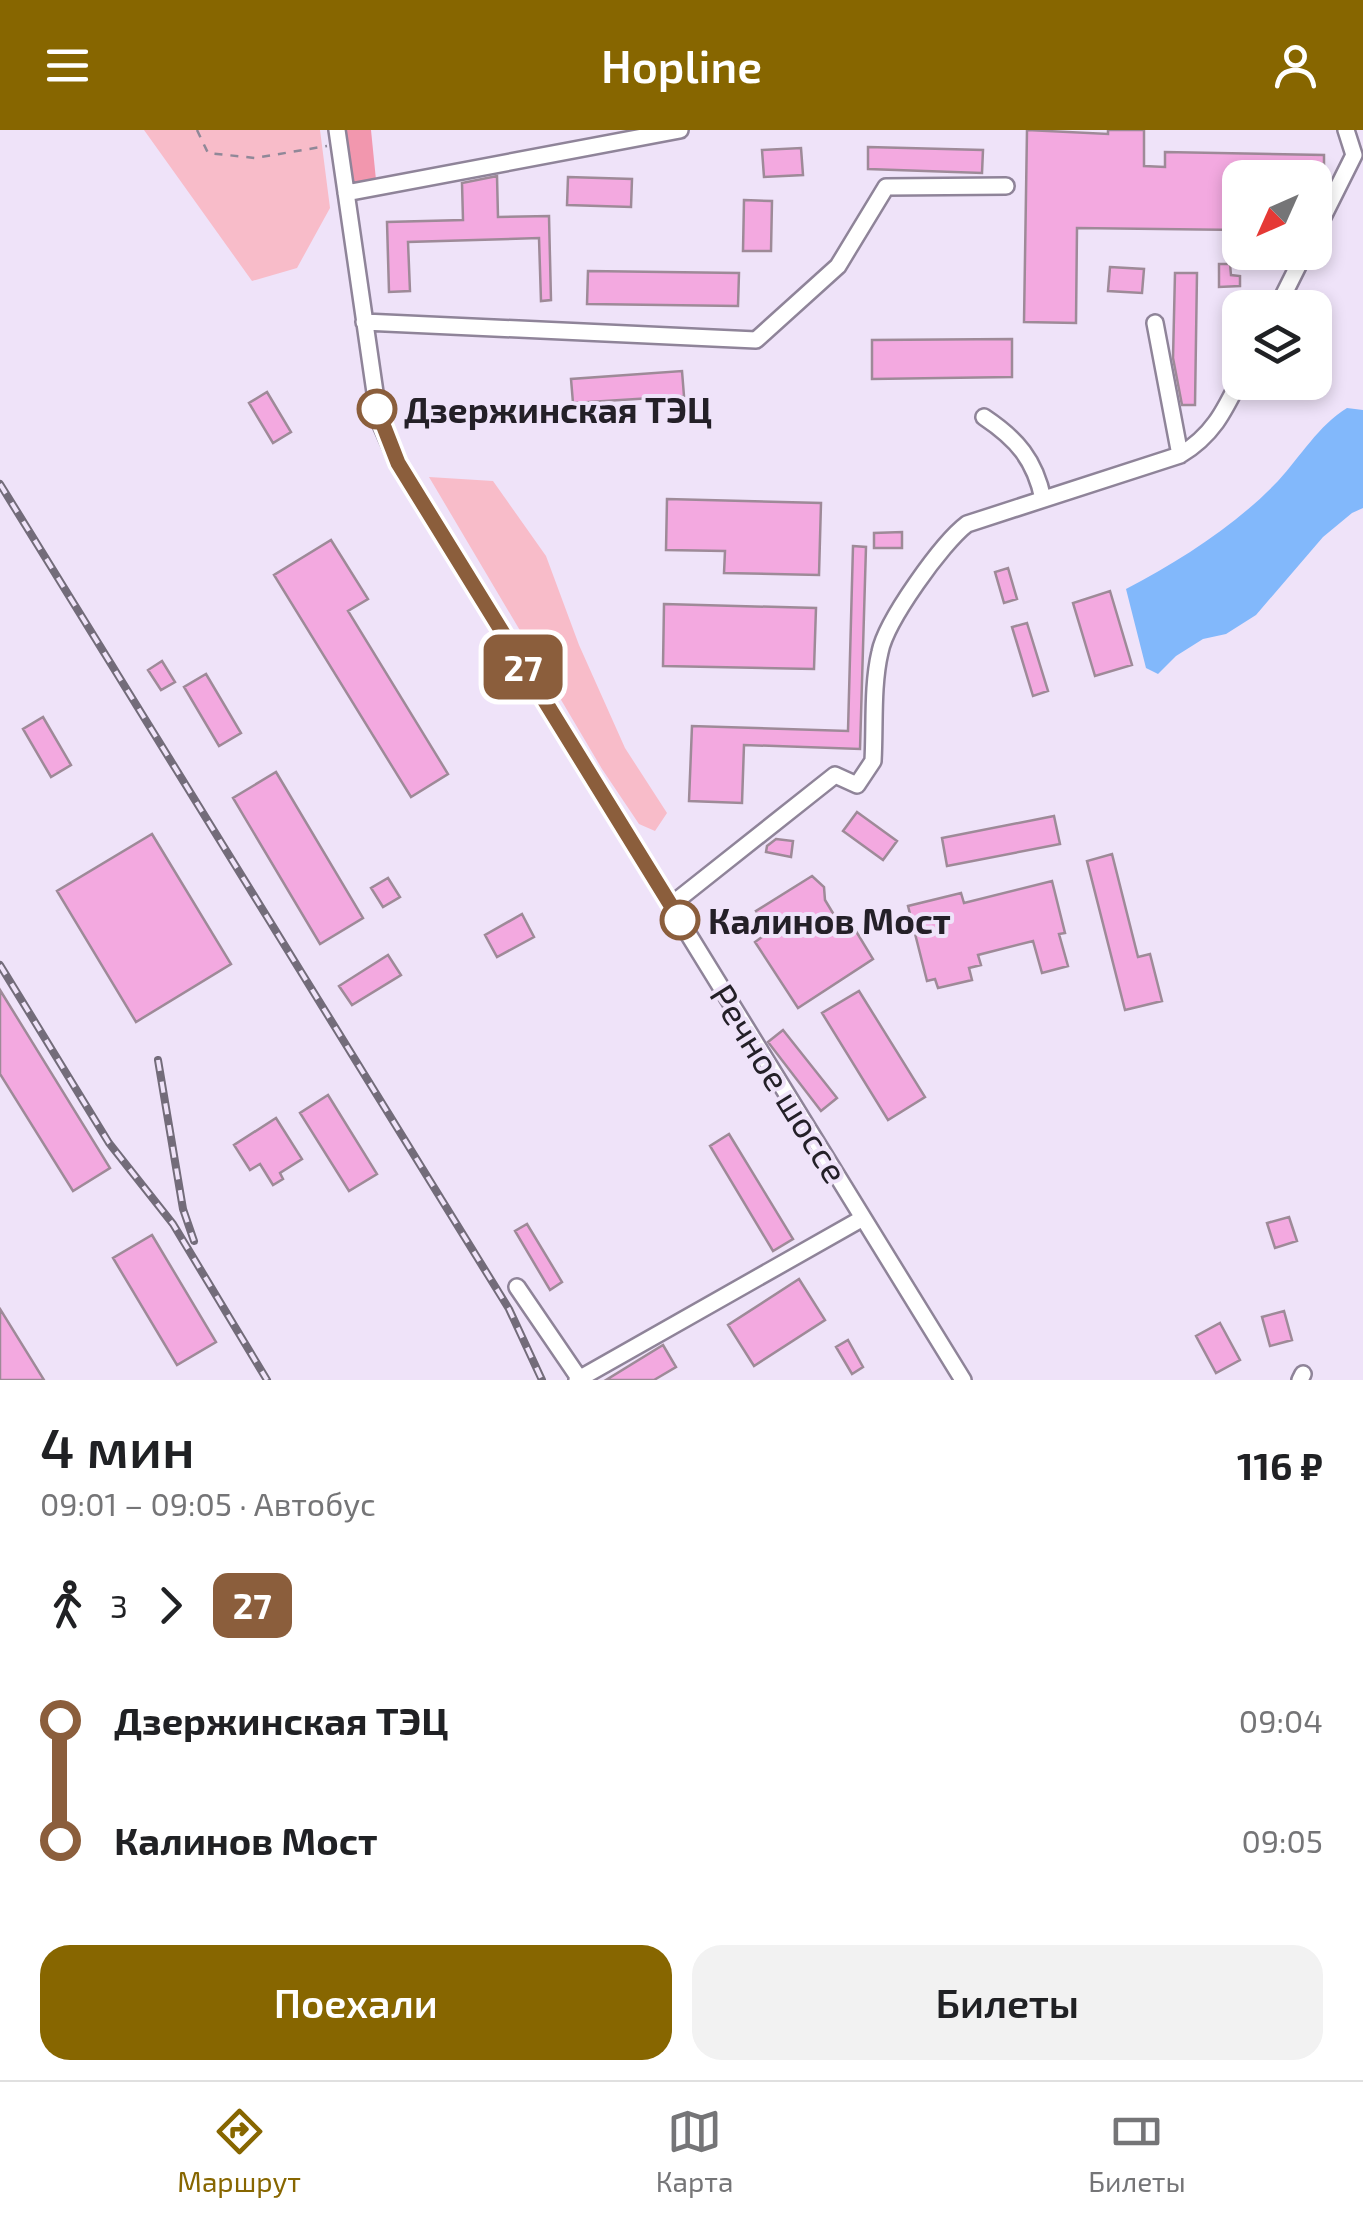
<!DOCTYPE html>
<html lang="ru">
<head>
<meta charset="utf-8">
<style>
  body { margin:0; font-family:"Exo 2",sans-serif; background:#f2f2f2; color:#202124; height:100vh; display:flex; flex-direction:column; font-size:38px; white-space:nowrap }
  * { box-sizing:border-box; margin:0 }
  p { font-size:32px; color:#757577 }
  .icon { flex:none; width:55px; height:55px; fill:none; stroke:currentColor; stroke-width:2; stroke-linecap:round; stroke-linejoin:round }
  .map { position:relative; height:1250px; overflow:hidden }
  .panel { display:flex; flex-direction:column; background:#fff; flex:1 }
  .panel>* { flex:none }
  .badge { padding:0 20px; border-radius:15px; font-size:35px; line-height:65px }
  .needle { width:65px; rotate:225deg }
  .controls { position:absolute; left:1222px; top:30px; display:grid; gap:20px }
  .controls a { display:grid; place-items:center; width:110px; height:110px; border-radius:20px; background:#fff; box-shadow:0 5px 15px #0003; font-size:50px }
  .map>.badge { position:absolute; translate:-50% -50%; box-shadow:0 0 0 5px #fff }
  .legs { display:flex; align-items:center; gap:15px; height:110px; padding:0 40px; font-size:32px }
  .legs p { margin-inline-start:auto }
  .overview { display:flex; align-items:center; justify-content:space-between; height:170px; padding:0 40px }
  h1 { font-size:55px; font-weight:600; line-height:75px }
  .primary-button { display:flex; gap:20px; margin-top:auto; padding:20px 40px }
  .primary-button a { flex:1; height:115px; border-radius:30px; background:#876600; color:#fff; font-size:40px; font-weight:600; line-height:115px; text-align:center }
  .primary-button a+a { background:#f2f2f2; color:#202124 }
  ul { padding:0 40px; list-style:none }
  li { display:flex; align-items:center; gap:35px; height:120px; font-size:38px }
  li i { display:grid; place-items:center; width:15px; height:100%; margin:0 12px; background:currentColor }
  li i::after { content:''; width:25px; height:25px; margin:-12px; border:8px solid; border-radius:50%; background:#fff }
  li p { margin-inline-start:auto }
  li:first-child i { background:linear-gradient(#0000 50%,currentColor 0) }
  li:last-child i { background:linear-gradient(currentColor 50%,#0000 0) }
  header { display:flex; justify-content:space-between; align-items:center; height:130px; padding:0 40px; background:#876600; color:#fff; font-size:45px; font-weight:600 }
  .dock { display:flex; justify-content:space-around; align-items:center; height:140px; border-top:2px solid #e0e0e0; background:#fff; font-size:28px; color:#757577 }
  .dock a { display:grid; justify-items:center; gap:5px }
  .dock .selected { color:#876600 }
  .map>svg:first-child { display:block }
</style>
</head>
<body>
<header><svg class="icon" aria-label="menu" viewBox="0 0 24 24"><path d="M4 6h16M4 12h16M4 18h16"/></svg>Hopline<svg class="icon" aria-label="person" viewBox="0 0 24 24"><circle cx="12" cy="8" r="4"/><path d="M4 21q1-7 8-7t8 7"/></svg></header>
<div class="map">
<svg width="1363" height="1250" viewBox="0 0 1363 1250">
  <rect width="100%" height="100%" fill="#efe3f9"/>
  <!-- green -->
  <path fill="#f8bcc9" d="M144,0H320L330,78L297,138L252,151Z
    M429,347L493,351L546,426L579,515L625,618L667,683L655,701L639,694L602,639Z"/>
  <!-- forest -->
  <path fill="#f297ae" d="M344,0H371L377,60L346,63Z"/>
  <!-- water -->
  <path fill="#82b8fb" d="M1347,278L1363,280V378L1352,383L1323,407L1256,485L1226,504L1203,509L1176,526L1158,544L1146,538L1126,459C1180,431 1236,395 1278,351C1301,326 1318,296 1347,278Z"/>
  <!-- building -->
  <path fill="#f3a9e0" stroke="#9e8a98" stroke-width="2.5" d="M1027,0L1108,4V0H1144V36L1165,37V22L1324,25V43L1262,42V48H1240V100L1077,98L1076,193L1024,192Z
    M868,17L983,20L982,43L868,39Z
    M801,18L803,45L764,47L762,20Z
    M497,46L498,87L549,86L551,170L541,171L539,108L408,112L410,161L389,162L387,92L463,90L462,53Z
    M568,47L632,49L631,77L567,75Z
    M744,70L772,71L771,121H743Z
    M1219,134H1230L1231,145L1240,146V156L1219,157Z
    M1110,137L1144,139L1142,163L1108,161Z
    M588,141L739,143L738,176L587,174Z
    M1175,143H1197L1195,275H1182L1173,228Z
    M1012,209V247L872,249V210Z
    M682,241L684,266L573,273L571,249Z
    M267,262L291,302L273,313L249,273Z
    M667,369L821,373L819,445L724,443L725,421L666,420Z
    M902,402V418H874V403Z
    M331,410L368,469L348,481L448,644L411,667L274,445Z
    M853,416L866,417L860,619L744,615L742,673L689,671L692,596L848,601Z
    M1008,438L1017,469L1004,473L995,442Z
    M1110,461L1132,535L1095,546L1073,473Z
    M664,474L816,478L814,539L663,536Z
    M1027,493L1048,561L1033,566L1012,497Z
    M162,531L175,552L161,560L148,540Z
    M206,544L241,603L219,616L184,557Z
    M43,587L71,635L51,647L23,599Z
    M276,642L363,788L320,814L233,668Z
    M857,682L897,711L883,730L843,701Z
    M1054,686L1060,714L947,736L942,708Z
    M152,704L231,834L136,892L57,761Z
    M776,709L793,711L791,727L766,722L767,716Z
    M1112,724L1138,827L1150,824L1162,871L1125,880L1087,731Z
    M812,746L824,757L825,770L842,798L851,793L873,829L798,878L755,812L769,802L756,781Z
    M388,748L400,767L383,777L371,758Z
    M1052,751L1065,803L1059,804L1068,836L1042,843L1033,811L978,825L981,835L969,838L972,850L938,858L935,849L927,851L908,776L961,763L964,773Z
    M522,784L534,807L497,827L485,805Z
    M388,825L401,845L352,875L339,856Z
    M0,860L110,1038L73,1061L0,944Z
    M859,861L925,967L888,990L822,883Z
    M783,900L837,968L821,981L768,912Z
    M328,965L377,1044L349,1061L300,983Z
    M276,988L302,1029L280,1043L283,1049L273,1055L260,1034L250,1040L234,1015Z
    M729,1004L793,1109L773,1121L710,1016Z
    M1289,1087L1297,1111L1275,1118L1267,1093Z
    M527,1094L562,1152L550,1160L515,1101Z
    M152,1105L216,1212L177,1235L113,1128Z
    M799,1149L825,1190L754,1236L728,1195Z
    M0,1179L44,1250H0Z
    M1284,1181L1292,1210L1270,1216L1262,1187Z
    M1220,1193L1240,1230L1216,1243L1196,1206Z
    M848,1210L863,1237L852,1244L836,1217Z
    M663,1215L676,1237L654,1250H606Z"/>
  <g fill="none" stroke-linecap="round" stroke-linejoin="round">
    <defs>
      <path id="minor" d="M337,0L379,290L398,333L963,1250
        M346,63L680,0
        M1315,103L1354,25L1346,0
        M1277,178L1305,122
        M364,192L756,210L838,136L886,57L1006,56
        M1155,193L1180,325
        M984,287C1017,309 1035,330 1043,369
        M671,775L835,645L857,655L873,631C875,596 872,556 880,522C886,491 942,413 967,394L1180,325C1212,306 1224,282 1240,249
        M517,1157L579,1248
        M577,1250L863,1088
        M1300,1250L1303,1244"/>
    </defs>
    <!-- minor casing -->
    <use href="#minor" stroke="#8f8499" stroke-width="20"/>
    <!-- path -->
    <path stroke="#908898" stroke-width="2.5" stroke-dasharray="8 8" stroke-linecap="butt" d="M197,0L208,23L255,28L327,16"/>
    <!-- minor -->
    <use href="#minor" stroke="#fff" stroke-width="15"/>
    <defs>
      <path id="rail" d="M0,354L509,1179L542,1250
        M0,835L109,1013L173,1094L267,1250
        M158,930L183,1079L194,1111"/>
    </defs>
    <!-- rail casing -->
    <use href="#rail" stroke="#736c7a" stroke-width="8"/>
    <!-- rail -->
    <use href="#rail" stroke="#efe3f9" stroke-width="4" stroke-dasharray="11" stroke-linecap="butt"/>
  </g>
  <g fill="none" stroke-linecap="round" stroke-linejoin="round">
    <defs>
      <path id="line-1" d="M377,279L398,333L680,790"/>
    </defs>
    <!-- line-1 casing -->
    <use href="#line-1" stroke="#fff" stroke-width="22"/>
    <!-- line-1 -->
    <use href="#line-1" stroke="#8b5e3c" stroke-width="15"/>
  </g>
  <!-- markers -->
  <g fill="#fff" stroke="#8b5e3c" stroke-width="5">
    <circle cx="377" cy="279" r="18"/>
    <circle cx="680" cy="790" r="18"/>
  </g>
  <g text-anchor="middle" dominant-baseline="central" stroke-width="8" stroke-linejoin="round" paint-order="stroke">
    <!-- stop labels -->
    <g font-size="35" font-weight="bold" fill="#242028" stroke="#efe3f9" text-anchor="start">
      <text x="404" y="279">Дзержинская ТЭЦ</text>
      <text x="708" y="790">Калинов Мост</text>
    </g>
    <!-- street labels -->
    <g font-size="35" fill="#242028" stroke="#efe3f9">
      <text transform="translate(780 953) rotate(58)">Речное шоссе</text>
    </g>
  </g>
</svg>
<div class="controls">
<a><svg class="needle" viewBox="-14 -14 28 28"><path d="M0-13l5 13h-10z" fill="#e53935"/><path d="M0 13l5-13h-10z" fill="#757577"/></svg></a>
<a><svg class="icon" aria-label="layers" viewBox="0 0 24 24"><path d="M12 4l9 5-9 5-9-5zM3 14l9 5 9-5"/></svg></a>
</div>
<b class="badge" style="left:523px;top:537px;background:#8b5e3c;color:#fff">27</b>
</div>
<section class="panel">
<div class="overview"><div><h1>4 мин</h1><p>09:01 – 09:05 · Автобус</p></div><b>116 ₽</b></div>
<div class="legs"><svg class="icon" aria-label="walk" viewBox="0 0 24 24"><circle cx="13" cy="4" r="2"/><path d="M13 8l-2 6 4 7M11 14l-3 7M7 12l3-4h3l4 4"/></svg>3<svg class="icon" aria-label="forward" viewBox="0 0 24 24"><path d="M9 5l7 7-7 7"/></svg><b class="badge" style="background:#8b5e3c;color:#fff">27</b></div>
<ul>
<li><i style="color:#8b5e3c"></i><b>Дзержинская ТЭЦ</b><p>09:04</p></li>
<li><i style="color:#8b5e3c"></i><b>Калинов Мост</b><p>09:05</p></li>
</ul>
<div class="primary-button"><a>Поехали</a><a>Билеты</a></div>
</section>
<nav class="dock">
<a class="selected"><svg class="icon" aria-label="directions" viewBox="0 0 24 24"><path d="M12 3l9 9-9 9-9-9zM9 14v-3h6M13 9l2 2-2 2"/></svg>Маршрут</a>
<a><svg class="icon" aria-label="map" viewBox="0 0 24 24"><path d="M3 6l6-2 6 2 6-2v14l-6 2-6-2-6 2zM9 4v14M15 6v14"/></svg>Карта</a>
<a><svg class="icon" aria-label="tickets" viewBox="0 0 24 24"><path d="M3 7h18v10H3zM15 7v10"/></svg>Билеты</a>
</nav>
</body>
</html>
